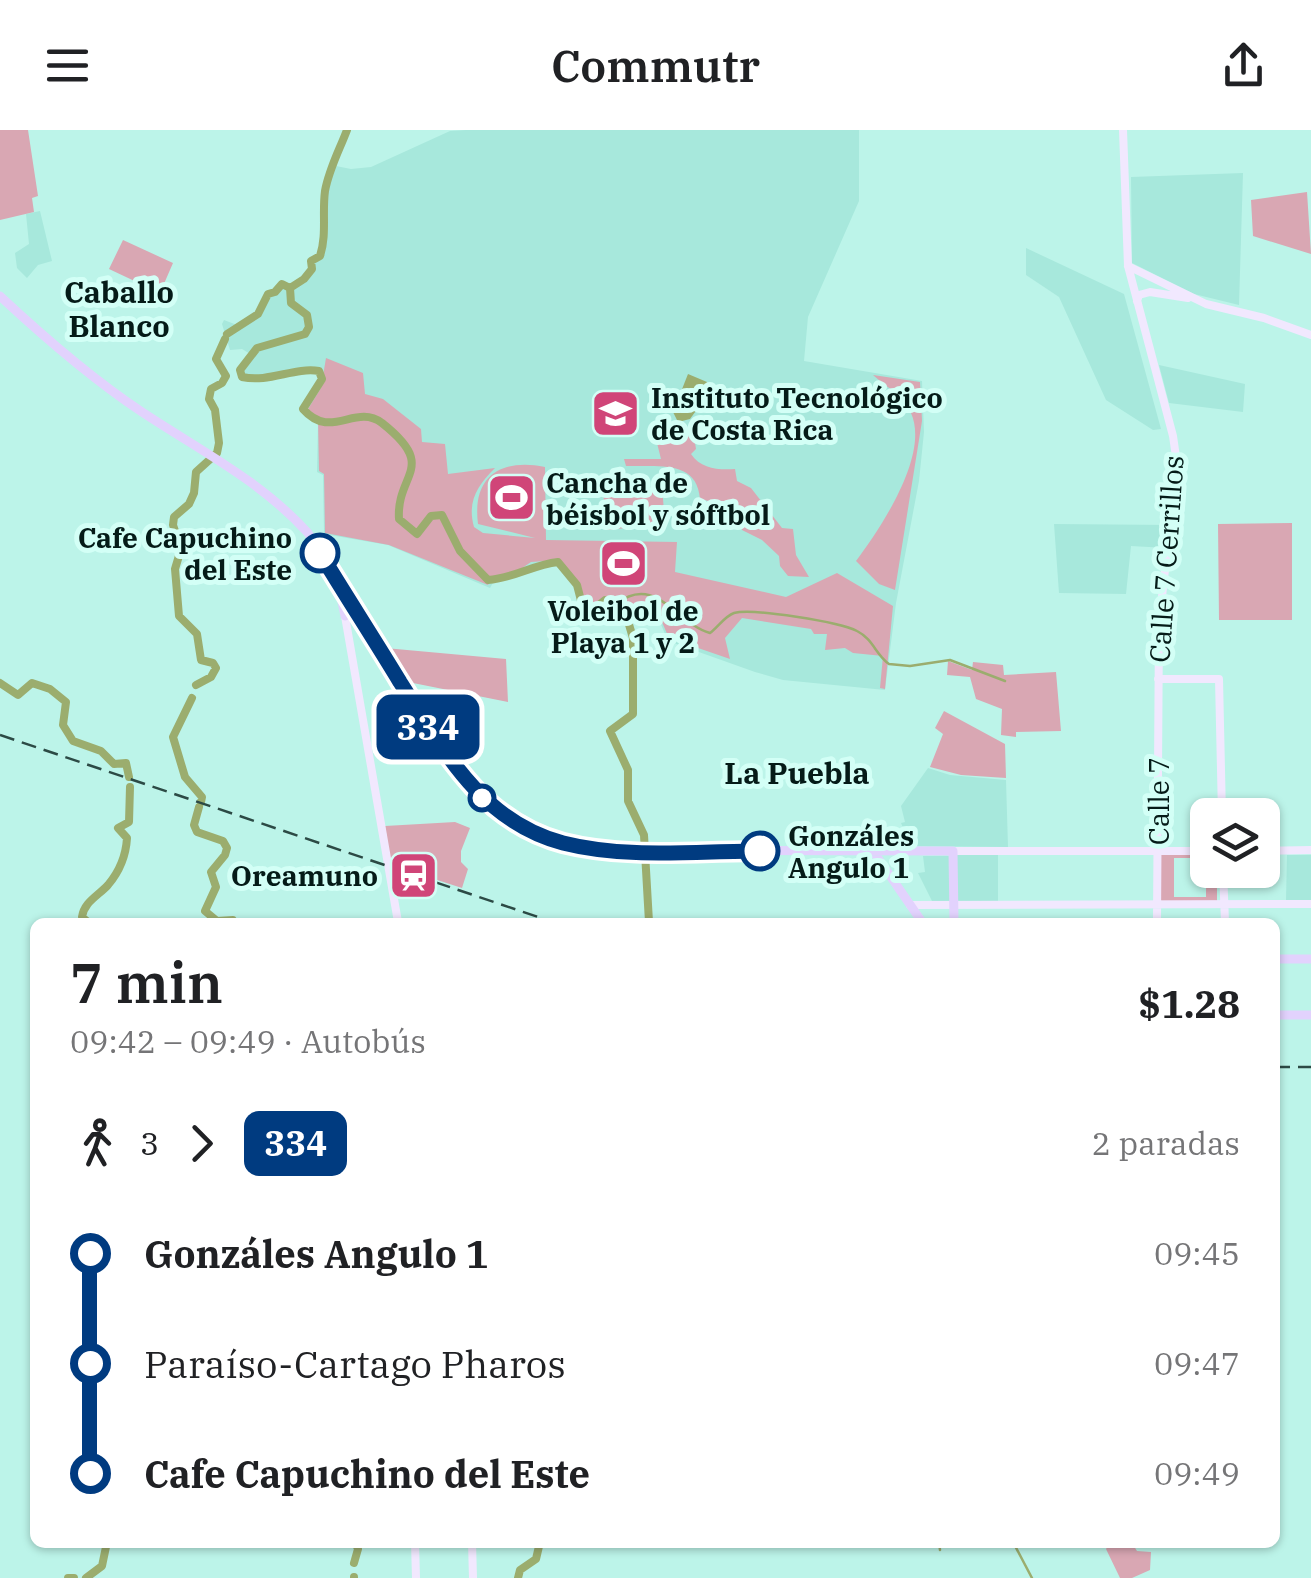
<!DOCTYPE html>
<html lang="es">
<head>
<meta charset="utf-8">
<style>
  body { margin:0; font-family:"IBM Plex Serif",serif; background:#f6f6f6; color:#202124; height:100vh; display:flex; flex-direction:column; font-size:38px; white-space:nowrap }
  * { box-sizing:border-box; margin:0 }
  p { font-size:32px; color:#757577 }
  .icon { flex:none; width:55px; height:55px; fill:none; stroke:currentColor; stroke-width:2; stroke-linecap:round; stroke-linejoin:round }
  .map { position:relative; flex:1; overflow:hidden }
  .sheet { position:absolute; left:30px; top:788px; width:1250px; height:630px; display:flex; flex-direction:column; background:#fff; border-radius:15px; box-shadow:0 2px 8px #0004 }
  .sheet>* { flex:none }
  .badge { padding:0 20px; border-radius:15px; font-size:35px; line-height:65px }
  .buttons { position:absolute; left:1190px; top:668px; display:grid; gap:20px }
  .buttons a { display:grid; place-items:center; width:90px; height:90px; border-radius:15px; background:#fff; box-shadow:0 2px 8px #0004; font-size:50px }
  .map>.badge { position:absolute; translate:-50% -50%; box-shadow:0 0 0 5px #fff }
  .legs { display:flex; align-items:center; gap:15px; height:110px; padding:0 40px; font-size:32px }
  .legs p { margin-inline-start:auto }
  .overview { display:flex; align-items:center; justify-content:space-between; height:170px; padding:0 40px }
  h1 { font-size:55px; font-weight:600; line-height:75px }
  ul { padding:0 40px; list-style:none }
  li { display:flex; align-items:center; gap:35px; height:110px; font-size:38px }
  li i { display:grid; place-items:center; width:15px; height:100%; margin:0 12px; background:currentColor }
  li i::after { content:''; width:25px; height:25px; margin:-12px; border:8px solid; border-radius:50%; background:#fff }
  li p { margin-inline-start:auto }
  li:first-child i { background:linear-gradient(#0000 50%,currentColor 0) }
  li:last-child i { background:linear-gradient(currentColor 50%,#0000 0) }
  header { display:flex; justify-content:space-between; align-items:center; height:130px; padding:0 40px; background:#fff; font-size:45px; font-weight:600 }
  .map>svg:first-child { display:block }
</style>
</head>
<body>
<header><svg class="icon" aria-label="menu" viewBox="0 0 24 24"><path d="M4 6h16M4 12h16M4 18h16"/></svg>Commutr<svg class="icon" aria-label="share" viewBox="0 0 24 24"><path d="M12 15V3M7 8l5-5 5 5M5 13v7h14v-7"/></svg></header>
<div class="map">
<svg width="1311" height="1448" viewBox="0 0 1311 1448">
  <rect width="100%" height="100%" fill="#bcf4e9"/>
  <!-- built -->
  <path fill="#a7e8dc" d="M466,0H859V71L808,187L804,231L922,251L924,302L919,351L896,473L885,560L783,550L755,542L668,511L657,485L646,475L633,479L605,470L585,485L576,453L558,432L535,435L525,443L511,448L495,449L490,458L388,415L324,404L323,345L317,342L318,292L304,278L322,250L320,241L309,239L252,249L243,247L240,240L252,225L242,219L230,220L222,194L224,190L237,195L258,184L268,164L275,162L282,154L290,158L312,140L311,131L320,126L323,115L325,64L331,35L351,39L371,37L450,1Z
    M1243,43L1239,175L1194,164L1132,133L1131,47Z
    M40,81L52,131L38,135L27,148L17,138L15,123L29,114L26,84Z
    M1026,118L1124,164L1161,299L1153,300L1106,270L1059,167L1026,145Z
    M1159,235L1245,254L1243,282L1169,273Z
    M1054,394L1171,395L1167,418L1131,416L1126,464L1059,463Z
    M928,638L950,645L1006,650L1008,717L911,716L901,693L905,692L901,676Z
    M998,723V771H957V724Z
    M1287,725H1311V770H1286Z
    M923,726H950V771H932L918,743L925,742Z"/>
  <!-- green -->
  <path fill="#d9a7b3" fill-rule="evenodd" d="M0,0H28L38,66L32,68L34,82L0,90Z
    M1307,62L1311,124L1253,106L1251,70Z
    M123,110L173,133L160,163L109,139Z
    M326,228L363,243L365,264L383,269L421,299L422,312L445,314L448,344L495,338C477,356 467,372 474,397L483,403L535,408L478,394C472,347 500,328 545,337L546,410L677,412L675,442L786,467L837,443L893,476L885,559L880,558L883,526L853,523L845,518L825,520L827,504H814L811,499L742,488L725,508L730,529L669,508C662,492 653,465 632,476L603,468L586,483L579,453L560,430L531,432L512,445L492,447L488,455L389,415L325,403L324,344L319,341L318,288L308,279L321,258Z
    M873,245L920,252L922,291L895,460L879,454L856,431C880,399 930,325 911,283C902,264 887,258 873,245Z
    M661,304L694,307L696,319L691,324C701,339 718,340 735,339L737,351L751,358L782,398L793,399L796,425L809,447L788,446L780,436L779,426L762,410L742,400C738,377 720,374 700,369C697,329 657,337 626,336L624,329H661L656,309Z
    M662,356L665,394L607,400L603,362Z
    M1292,393V490H1219L1218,394Z
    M385,518L506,529L508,572L408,552Z
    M948,531L972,540L973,532L1003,535L1004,545L1056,542L1061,601L1016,602V607L1001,605L1002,579L976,569L970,547L947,545Z
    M944,581L1005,614L1006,648L961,645L930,637L943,604L935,598Z
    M455,692L470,698L461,721V732L468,739L462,758L391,735L385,696Z
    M1160,723L1207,724L1208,740H1217V771H1161ZM1174,728H1206V739H1198V743H1209V751L1198,752V756H1206V767H1174Z
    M1110,1413H1132L1137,1421L1151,1422L1150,1440L1132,1448H1120L1106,1419Z"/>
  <!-- water -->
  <path fill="#9bad6e" d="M688,244L707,252L709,263L690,289L678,292L673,282Z"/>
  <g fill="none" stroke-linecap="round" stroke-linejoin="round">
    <!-- stream -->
    <path stroke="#9bad6e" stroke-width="2.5" d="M616,474C656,443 675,493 710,503C718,497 725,486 734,483C753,478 840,492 857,501C873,509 876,525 889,534L910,536L950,530L1005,551
      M939,1412L940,1420
      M1013,1412L1032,1448"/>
    <!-- river -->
    <path stroke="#9bad6e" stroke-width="8" d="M347,0C339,21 329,39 325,61C322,83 327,105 320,126L311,131L312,139L304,149L290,158L291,173L307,185L309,197L305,204L257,218L240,240L242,247C269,253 294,237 319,241L322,249L303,279C331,311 355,273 382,293C439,338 396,343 399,389L417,404L431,386L442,385L460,421L488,450C515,448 532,435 558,432L577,455L585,486L605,470L625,481L633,508V584L610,601L628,640V671L644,705L649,792
      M227,204L258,184L268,164L275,162L282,154L290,158
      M0,553L18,565L32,553L50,559L66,572L63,595L73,611L101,621L114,634L126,633L129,647
      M196,555L211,547L216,538L213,533L201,530L197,504L179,486L175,439L181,419L173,395L174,387L189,374L194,363L196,342L217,323L219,313L215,280L209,269L211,259L222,253L226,246L216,229L225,209
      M192,568L173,607L185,647L202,667L201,672
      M199,677L194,695L197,702L223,711L227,718L225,725L211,742L216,757L205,781L217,791L233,790L234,792
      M88,792L82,787C84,772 98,766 108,755C119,742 126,725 127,708L118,698L129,692L130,657
      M354,1433L358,1419L355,1412
      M354,1447V1448
      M68,1448H74
      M86,1448L102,1436L107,1412
      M518,1448L520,1440L536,1429L540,1412"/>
    <!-- secondary -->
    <path stroke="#f1e8fe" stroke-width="8" d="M1123,0L1128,136L1173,306L1177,334L1159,493L1157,792
      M1128,136L1206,174L1264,188L1311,205
      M1137,171L1139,165L1150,162L1188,168
      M347,482L345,486L398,792
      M1158,549H1219L1222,685
      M953,721H1208
      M1262,721L1311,720
      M1223,740L1225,792
      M910,775L1311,774
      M415,1412L416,1448
      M472,1412L473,1448"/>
    <!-- primary -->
    <path stroke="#e2d2fd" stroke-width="9" d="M0,166C45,208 91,248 142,282C201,321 261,351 308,403L443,622L474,660L519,695L562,713L598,720L953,721L954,792
      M339,457L345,486
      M873,721L922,792
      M1275,829H1311
      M1275,885H1311"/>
    <!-- rail -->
    <path stroke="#2c4a45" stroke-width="2.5" stroke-dasharray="15 8" stroke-linecap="butt" d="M0,605L553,792
      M1275,937H1311"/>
  </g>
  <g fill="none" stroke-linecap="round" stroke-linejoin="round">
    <defs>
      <path id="line-1" d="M320,423C346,466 374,509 400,552C443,619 480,691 563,713C626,729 696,721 760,721"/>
    </defs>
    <!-- line-1 casing -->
    <use href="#line-1" stroke="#fff" stroke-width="22"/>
    <!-- line-1 -->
    <use href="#line-1" stroke="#003b80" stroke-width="15"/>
  </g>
  <!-- icons -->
  <defs>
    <symbol id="university-square" viewBox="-11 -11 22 22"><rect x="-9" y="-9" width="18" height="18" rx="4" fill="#d04578" stroke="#d3fff6"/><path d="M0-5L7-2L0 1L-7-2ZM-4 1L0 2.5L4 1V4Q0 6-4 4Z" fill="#fff"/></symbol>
    <symbol id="stadium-square" viewBox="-11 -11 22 22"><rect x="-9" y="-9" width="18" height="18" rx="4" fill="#d04578" stroke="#d3fff6"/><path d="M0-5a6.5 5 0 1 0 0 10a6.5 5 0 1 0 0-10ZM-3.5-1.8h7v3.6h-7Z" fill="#fff"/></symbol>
    <symbol id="station-square" viewBox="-11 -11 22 22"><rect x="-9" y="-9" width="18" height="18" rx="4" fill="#d04578" stroke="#d3fff6"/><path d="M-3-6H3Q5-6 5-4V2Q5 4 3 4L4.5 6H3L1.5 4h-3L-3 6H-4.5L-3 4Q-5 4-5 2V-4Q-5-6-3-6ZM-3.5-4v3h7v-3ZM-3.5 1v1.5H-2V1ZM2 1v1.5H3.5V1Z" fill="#fff"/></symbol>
  </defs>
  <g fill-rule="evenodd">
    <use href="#university-square" x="588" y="256" width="55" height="55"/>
    <use href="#stadium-square" x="484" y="340" width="55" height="55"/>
    <use href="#stadium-square" x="596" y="406" width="55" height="55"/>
    <use href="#station-square" x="386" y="718" width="55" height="55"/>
  </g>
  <!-- markers -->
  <g fill="#fff" stroke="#003b80" stroke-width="5">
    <circle cx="320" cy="423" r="18"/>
    <circle cx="482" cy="668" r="12"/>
    <circle cx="760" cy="721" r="18"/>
  </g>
  <g text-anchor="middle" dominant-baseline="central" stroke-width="10" stroke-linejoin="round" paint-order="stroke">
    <!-- poi labels -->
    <g font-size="28" font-weight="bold" fill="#051b18" stroke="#d3fff6" text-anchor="start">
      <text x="651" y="267">Instituto Tecnológico<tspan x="651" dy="32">de Costa Rica</tspan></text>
      <text x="546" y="352">Cancha de<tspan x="546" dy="32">béisbol y sóftbol</tspan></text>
      <text x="623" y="480" text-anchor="middle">Voleibol de<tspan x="623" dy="32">Playa 1 y 2</tspan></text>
      <text x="378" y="745" text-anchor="end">Oreamuno</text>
    </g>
    <!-- stop labels -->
    <g font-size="28" font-weight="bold" fill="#051b18" stroke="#d3fff6" text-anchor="end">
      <text x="292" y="407">Cafe Capuchino<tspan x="292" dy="32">del Este</tspan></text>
      <text x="788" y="705" text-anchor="start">Gonzáles<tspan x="788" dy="32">Angulo 1</tspan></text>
    </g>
    <!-- street labels -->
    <g font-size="28" fill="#051b18" stroke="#d3fff6">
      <text transform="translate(1166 429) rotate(-86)">Calle 7 Cerrillos</text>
      <text transform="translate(1158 671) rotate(-90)">Calle 7</text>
    </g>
    <!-- neighbourhood labels -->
    <g font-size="30" font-weight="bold" fill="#051b18" stroke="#d3fff6">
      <text x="119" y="161">Caballo<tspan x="119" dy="34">Blanco</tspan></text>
      <text x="797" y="642">La Puebla</text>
    </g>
  </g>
</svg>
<div class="buttons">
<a><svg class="icon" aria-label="layers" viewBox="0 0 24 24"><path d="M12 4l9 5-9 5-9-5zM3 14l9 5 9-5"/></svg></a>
</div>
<b class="badge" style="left:428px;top:597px;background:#003b80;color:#fff">334</b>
<section class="sheet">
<div class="overview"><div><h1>7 min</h1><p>09:42 – 09:49 · Autobús</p></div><b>$1.28</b></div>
<div class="legs"><svg class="icon" aria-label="walk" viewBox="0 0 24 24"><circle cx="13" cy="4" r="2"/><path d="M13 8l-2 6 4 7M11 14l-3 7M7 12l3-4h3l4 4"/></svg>3<svg class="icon" aria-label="forward" viewBox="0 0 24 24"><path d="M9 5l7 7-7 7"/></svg><b class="badge" style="background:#003b80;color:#fff">334</b><p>2 paradas</p></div>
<ul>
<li><i style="color:#003b80"></i><b>Gonzáles Angulo 1</b><p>09:45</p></li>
<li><i style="color:#003b80"></i><span>Paraíso-Cartago Pharos</span><p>09:47</p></li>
<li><i style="color:#003b80"></i><b>Cafe Capuchino del Este</b><p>09:49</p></li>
</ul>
</section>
</div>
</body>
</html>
